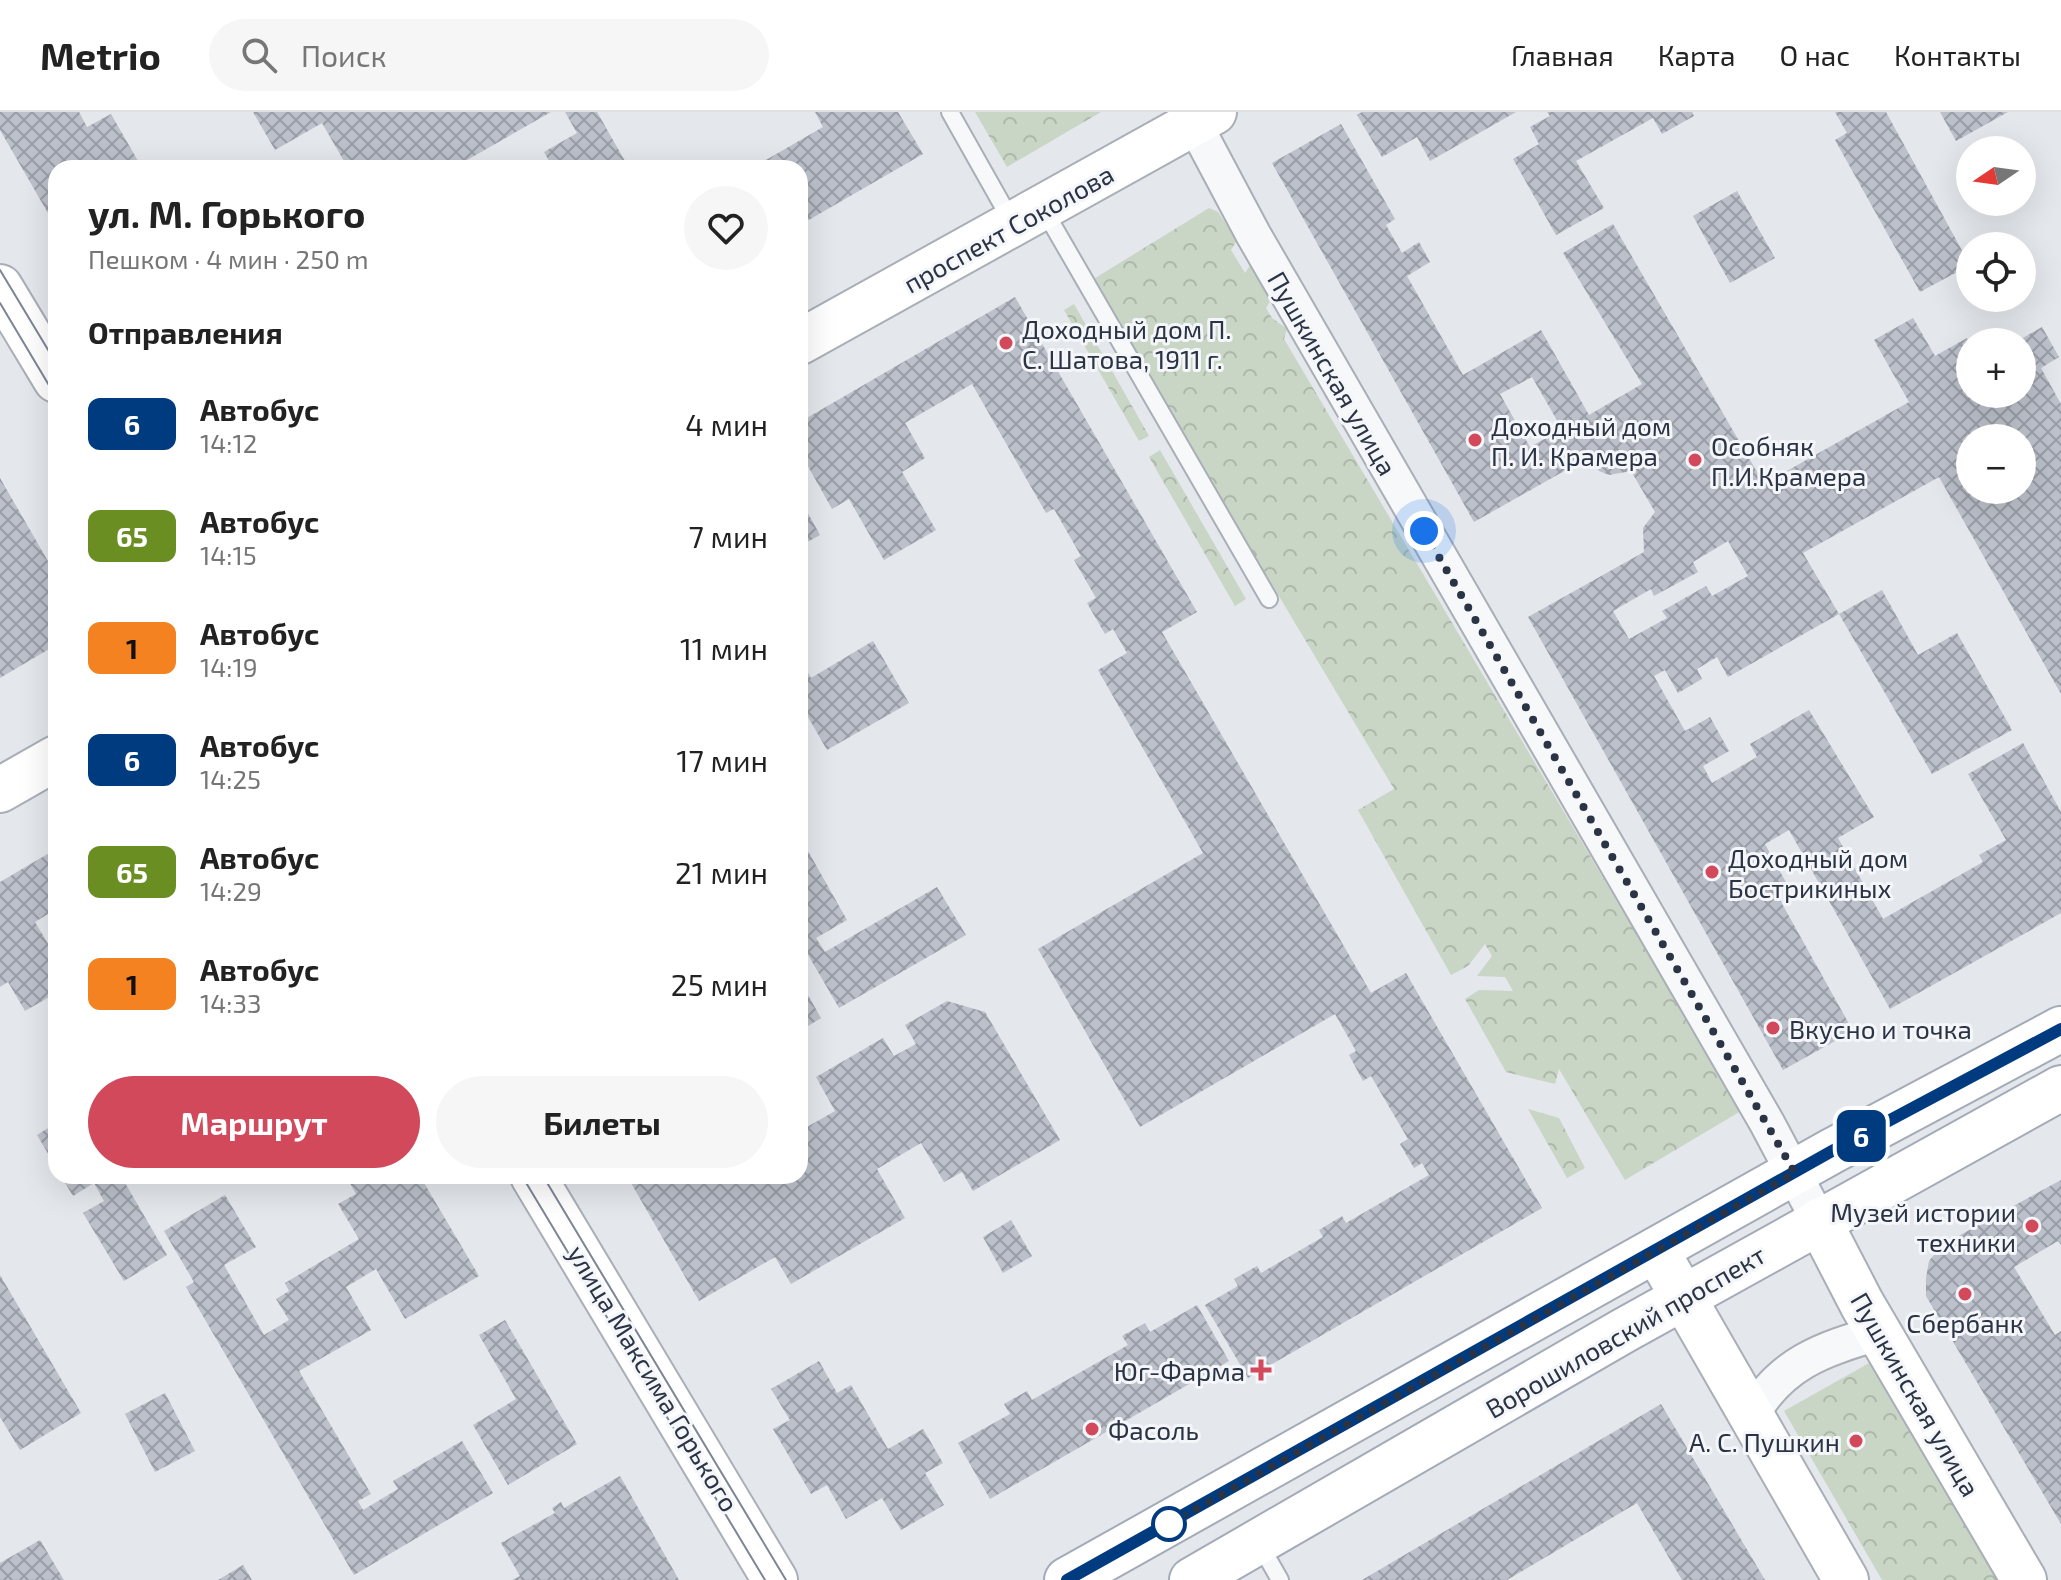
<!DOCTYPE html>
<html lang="ru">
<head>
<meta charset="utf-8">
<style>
  body { margin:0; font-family:"Exo 2",sans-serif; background:#f6f6f6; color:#222; height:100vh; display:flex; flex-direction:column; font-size:30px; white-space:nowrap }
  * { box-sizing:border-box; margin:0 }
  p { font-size:26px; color:#767676 }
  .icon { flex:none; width:44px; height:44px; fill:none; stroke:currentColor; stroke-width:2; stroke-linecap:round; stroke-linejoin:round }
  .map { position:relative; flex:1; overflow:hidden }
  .sheet { position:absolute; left:48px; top:48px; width:760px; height:1024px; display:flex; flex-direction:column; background:#fff; border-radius:24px; box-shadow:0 8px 32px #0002 }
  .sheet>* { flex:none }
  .badge { padding:0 16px; border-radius:12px; font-size:28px; line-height:52px }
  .needle { width:52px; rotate:257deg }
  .tools { position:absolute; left:1956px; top:24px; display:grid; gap:16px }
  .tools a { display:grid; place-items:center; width:80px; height:80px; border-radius:50%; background:#fff; box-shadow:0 8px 32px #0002; font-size:40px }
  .you { position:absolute; width:40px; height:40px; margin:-20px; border:6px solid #fff; border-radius:50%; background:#1a73e8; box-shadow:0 0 0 12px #1a73e833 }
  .map>.badge { position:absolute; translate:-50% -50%; box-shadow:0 0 0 4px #fff }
  h2 { padding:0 40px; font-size:30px; line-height:72px }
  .round { display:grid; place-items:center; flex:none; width:84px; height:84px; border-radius:42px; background:#f6f6f6 }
  .headline { display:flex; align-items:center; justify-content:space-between; height:136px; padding:0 40px }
  h1 { font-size:38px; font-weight:700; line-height:60px }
  .primary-button { display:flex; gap:16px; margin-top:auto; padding:16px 40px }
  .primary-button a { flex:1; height:92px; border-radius:48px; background:#d1495b; color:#fff; font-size:32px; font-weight:700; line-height:92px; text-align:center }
  .primary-button a+a { background:#f6f6f6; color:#222 }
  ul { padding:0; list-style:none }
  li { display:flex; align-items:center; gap:24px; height:112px; padding:0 40px }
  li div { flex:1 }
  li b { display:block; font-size:30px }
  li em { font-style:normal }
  li .badge { min-width:88px; font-weight:700; text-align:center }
  header { display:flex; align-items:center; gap:48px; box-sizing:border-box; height:112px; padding:0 40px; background:#fff; border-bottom:2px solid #e0e0e0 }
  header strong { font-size:38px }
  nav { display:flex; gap:44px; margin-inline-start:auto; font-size:28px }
  .search { width:560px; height:72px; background:#f6f6f6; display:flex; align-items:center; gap:20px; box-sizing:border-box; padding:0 28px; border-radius:44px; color:#767676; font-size:30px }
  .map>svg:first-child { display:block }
</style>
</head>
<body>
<header>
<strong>Metrio</strong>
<div class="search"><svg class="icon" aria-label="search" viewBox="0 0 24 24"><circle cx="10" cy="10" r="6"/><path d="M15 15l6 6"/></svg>Поиск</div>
<nav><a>Главная</a><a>Карта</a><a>О нас</a><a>Контакты</a></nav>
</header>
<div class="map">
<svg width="2061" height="1468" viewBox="0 0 2061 1468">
  <defs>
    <pattern id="forest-crowns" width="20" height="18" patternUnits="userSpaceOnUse" patternTransform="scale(2)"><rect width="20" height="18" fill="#c9d6c5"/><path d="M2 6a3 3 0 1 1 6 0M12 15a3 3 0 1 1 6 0" fill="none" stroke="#adb8ab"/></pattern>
    <pattern id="building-cross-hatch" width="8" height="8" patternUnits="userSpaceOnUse" patternTransform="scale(2)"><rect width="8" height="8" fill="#bbc0ca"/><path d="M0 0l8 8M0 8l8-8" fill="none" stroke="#989da6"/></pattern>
  </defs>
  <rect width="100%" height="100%" fill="#e4e7ec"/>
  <!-- forest -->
  <path fill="url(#forest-crowns)" d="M975,0H1101L1007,55Z
    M1209,96L1218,100L1237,128L1231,138L1245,161L1251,152L1273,185L1266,196L1272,206L1287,217L1284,227L1741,999L1625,1068L1559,957L1555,972L1506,960L1465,887L1479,878L1513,879L1505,865L1477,864L1492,844L1485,832L1468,854L1451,863L1358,698L1394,677L1264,459L1261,458L1092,168Z
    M1074,192L1149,324L1139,329L1064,198Z
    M1160,338L1246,487L1235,494L1149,345Z
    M1528,997L1559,1006L1585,1056L1567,1066Z
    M1871,1250L1998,1468H1882L1784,1299Z"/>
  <!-- building -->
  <path fill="url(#building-cross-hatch)" fill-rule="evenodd" d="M0,0H79L87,15L111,2L142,56H56V115L0,18Z
    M253,0H551L453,56H348L322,11L275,38Z
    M565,0H597L629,56H553L544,40L577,21Z
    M815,0H898L923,42L800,113V56H752L823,15Z
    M1362,0H1516L1430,49L1417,25L1382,45L1357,3Z
    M1547,0H1692L1694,4L1662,22L1653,6L1576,49L1604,96L1556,123L1513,47L1539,32L1530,15L1550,4Z
    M1835,0H1886L1970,153L1920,180L1835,28L1847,21Z
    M1940,0H2008L1956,29Z
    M1341,12L1395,107L1386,113L1402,141L1419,130L1430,150L1407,164L1463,263L1541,218L1589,303L1642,272L1563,141L1613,112L1764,372L1909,290L1874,228L1913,206L1935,244L1967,226L1970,232V282H2022V230H2016L2042,215L2059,245L2041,256L2061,292V582L1939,365L1803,441L1839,502L1728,565L1717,545L1697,557L1702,567L1678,581L1665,558L1654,564L1685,619L1710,605L1729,639L1703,654L1712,671L1757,645L1750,632L1809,598L1874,705L1838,726L1883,807L1983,750L1979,743L2006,728L1968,662L2023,631L2061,700V801L1890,897L1789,718L1765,732L1788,774L1776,781L1853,919L1783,958L1528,505L1644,440L1643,416L1655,400L1631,359L1609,363L1599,359L1589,345L1474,410L1272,51ZM1532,265L1562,317L1530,335L1500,282ZM1970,326H2022V378H1970ZM1728,429L1748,464L1712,484L1706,474L1662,499L1667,506L1629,527L1613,499L1651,477L1654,484L1698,460L1693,450Z
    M1737,79L1775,146L1730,171L1693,104Z
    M1015,185L1197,500L1162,520L1371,881L1406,861L1542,1096L1248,1266L1205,1193L1238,1174L1234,1167L1257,1154L1261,1161L1323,1125L1319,1118L1342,1104L1346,1111L1429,1063L1422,1051L1414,1056L1400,1032L1408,1027L1371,964L1363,969L1349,943L1356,939L1335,902L1140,1015L1038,837L1203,741L1098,558L1127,541L1113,517L1105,522L1087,491L1096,486L1074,448L1081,444L1054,397L1046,401L972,272L905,311L925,346L902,360L936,418L884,448L849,387L832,397L800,340V310Z
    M0,366L56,463V533L0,566Z
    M800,387L820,423L800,434Z
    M1882,478L1918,543L1957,521L2012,618L1932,662L1839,502Z
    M800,504L808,518L800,523Z
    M873,529L909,591L827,638L800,591V547L811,566Z
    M800,725L847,808L816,826L825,840L937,775L966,823L839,896L800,829Z
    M56,737V797L35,810L56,845V881L25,899L8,870L0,875V770Z
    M800,869L821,906L800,919Z
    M947,889L985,900L1060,1028L973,1079L962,1060L944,1070L921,1031L877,1057L905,1106L791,1172L775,1145L699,1189L627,1064H800V1019L835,999L816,965L883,926L894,944L916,932L905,913Z
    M56,1011V1055L37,1023Z
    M61,1064H121L167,1143L124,1169L83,1101L104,1089L94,1071L73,1084Z
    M346,1064H420L479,1164L405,1207L376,1157L346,1175L371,1218L299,1259L371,1382L358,1389L363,1398L398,1377L393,1369L462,1329L493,1381L354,1463L186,1175L194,1170L164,1119L225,1083L256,1135L224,1153L264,1223L289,1208L276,1187L289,1179L285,1171L359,1127L338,1092L356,1082Z
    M2061,1068V1133L2058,1129L2014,1155L2055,1223L2061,1219V1412L1926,1184V1166L1929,1149L1942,1133Z
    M1011,1108L1032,1144L1003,1161L983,1125Z
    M0,1163L81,1301L20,1338L0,1305Z
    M1197,1193L1229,1249L990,1387L958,1331L1010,1302L1004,1292L1027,1279L1032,1288L1128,1233L1122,1224L1145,1211L1150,1220Z
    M505,1208L577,1332L508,1373L473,1313L516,1287L479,1223Z
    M819,1249L837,1281L851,1273L888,1337L923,1317L943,1351L925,1361L944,1393L901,1418L882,1386L846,1407L827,1373L811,1382L773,1317L790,1308L771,1277Z
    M165,1281L195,1339L155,1360L125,1302Z
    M1661,1292L1765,1468H1682L1637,1391L1507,1468H1362Z
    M620,1364L679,1468H512L520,1464L501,1431L555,1401L552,1396L561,1390L564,1396Z
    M40,1428L64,1468H0V1451Z
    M243,1453L252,1468H218Z"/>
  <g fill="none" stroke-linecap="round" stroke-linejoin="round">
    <defs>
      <path id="lane" d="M950,0L1012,110
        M1044,98L1269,487
        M1259,1431L1280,1468"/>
      <path id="street" d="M1194,11L1253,122L1767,1011L1819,1109
        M1750,1306C1779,1252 1822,1237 1879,1221"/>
      <path id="secondary" d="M0,175L56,268
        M800,230L1214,0
        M0,678L56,646
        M533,1064L775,1468
        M1819,1109L1862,1192L2024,1468
        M1656,1138L1846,1468"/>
      <path id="primary" d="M1067,1468L1832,1039L2061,917
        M1192,1468L1623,1219L2061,976"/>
    </defs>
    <!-- lane casing -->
    <use href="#lane" stroke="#a9aeb7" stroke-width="20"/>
    <!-- street casing -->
    <use href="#street" stroke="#a9aeb7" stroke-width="38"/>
    <!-- secondary casing -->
    <use href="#secondary" stroke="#a9aeb7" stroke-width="48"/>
    <!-- primary casing -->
    <use href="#primary" stroke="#a3abb8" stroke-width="48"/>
    <!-- lane -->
    <use href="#lane" stroke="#f7f8fa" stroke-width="16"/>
    <!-- street -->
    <use href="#street" stroke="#f7f8fa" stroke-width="34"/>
    <!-- secondary -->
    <use href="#secondary" stroke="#fff" stroke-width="44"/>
    <!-- primary -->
    <use href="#primary" stroke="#fff" stroke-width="44"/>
    <!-- tram -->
    <path stroke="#7d8696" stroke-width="2" d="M0,158L56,251
      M0,191L56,285
      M522,1064L765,1468
      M543,1064L786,1468"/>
  </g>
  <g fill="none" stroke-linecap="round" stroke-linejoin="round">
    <defs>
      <path id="line" d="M1067,1468L1832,1039L2061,917"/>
    </defs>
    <!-- line casing -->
    <use href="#line" stroke="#fff" stroke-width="18"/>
    <!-- line -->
    <use href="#line" stroke="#003b80" stroke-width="12"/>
    <!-- walk -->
    <path stroke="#2b3445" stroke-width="8" stroke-dasharray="0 14.4" d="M1169,1412L1164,1415L1795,1061L1424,419"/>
  </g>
  <!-- markers -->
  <g fill="#d1495b" stroke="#f4f6f9" stroke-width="3">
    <circle cx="1006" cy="231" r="8"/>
    <circle cx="1475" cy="328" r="8"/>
    <circle cx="1695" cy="348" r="8"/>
    <circle cx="1712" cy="760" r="8"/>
    <circle cx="1773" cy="916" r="8"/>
    <circle cx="2032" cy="1114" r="8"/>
    <circle cx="1965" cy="1182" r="8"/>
    <path d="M1257 1246h8v8h8v8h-8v8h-8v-8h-8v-8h8z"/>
    <circle cx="1092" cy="1317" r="8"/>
    <circle cx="1856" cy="1329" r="8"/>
  </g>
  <circle fill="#fff" stroke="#003b80" stroke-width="4" cx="1169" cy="1412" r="16"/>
  <g text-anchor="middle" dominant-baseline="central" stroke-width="6" stroke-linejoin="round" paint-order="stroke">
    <!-- street labels -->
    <g font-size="26" fill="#2b3445" stroke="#f4f6f9">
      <text transform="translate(1008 116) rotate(-29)">проспект Соколова</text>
      <text transform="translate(1333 261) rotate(60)">Пушкинская улица</text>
      <text transform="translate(1625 1219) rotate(-30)">Ворошиловский проспект</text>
      <text transform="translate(654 1266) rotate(59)">улица Максима Горького</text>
      <text transform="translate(1916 1282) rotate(60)">Пушкинская улица</text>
    </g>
    <!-- poi labels -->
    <g font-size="26" fill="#2b3445" stroke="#f4f6f9" text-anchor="start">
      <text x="1022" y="216">Доходный дом П.<tspan x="1022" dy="30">С. Шатова, 1911 г.</tspan></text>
      <text x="1491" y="313">Доходный дом<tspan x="1491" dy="30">П. И. Крамера</tspan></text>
      <text x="1711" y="333">Особняк<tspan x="1711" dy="30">П.И.Крамера</tspan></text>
      <text x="1728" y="745">Доходный дом<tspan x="1728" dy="30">Бострикиных</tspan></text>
      <text x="1789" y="916">Вкусно и точка</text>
      <text x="2016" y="1099" text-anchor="end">Музей истории<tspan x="2016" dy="30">техники</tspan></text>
      <text x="1965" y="1210" text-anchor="middle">Сбербанк</text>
      <text x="1245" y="1258" text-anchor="end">Юг-Фарма</text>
      <text x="1108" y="1317">Фасоль</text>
      <text x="1840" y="1329" text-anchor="end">А. С. Пушкин</text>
    </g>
  </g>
</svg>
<div class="tools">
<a><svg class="needle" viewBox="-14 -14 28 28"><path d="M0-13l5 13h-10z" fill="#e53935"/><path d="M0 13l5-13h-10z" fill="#767676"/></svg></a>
<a><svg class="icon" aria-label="locate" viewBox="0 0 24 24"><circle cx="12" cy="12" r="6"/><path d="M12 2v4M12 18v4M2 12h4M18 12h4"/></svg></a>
<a>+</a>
<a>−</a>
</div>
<div class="you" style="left:1424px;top:419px"></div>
<b class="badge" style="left:1861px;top:1024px;background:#003b80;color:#fff">6</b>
<section class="sheet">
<div class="headline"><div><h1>ул. М. Горького</h1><p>Пешком · 4 мин · 250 m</p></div><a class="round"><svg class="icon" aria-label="heart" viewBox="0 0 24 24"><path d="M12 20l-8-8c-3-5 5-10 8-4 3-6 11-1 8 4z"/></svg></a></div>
<h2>Отправления</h2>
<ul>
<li><span class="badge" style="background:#003b80;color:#fff">6</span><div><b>Автобус</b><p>14:12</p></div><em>4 мин</em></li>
<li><span class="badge" style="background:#6b8e23;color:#fff">65</span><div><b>Автобус</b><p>14:15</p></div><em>7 мин</em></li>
<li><span class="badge" style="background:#f58220;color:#111">1</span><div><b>Автобус</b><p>14:19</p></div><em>11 мин</em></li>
<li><span class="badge" style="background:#003b80;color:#fff">6</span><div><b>Автобус</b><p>14:25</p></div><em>17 мин</em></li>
<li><span class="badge" style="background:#6b8e23;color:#fff">65</span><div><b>Автобус</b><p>14:29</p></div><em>21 мин</em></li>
<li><span class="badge" style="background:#f58220;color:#111">1</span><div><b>Автобус</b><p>14:33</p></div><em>25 мин</em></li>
</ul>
<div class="primary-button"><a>Маршрут</a><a>Билеты</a></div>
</section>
</div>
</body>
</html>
